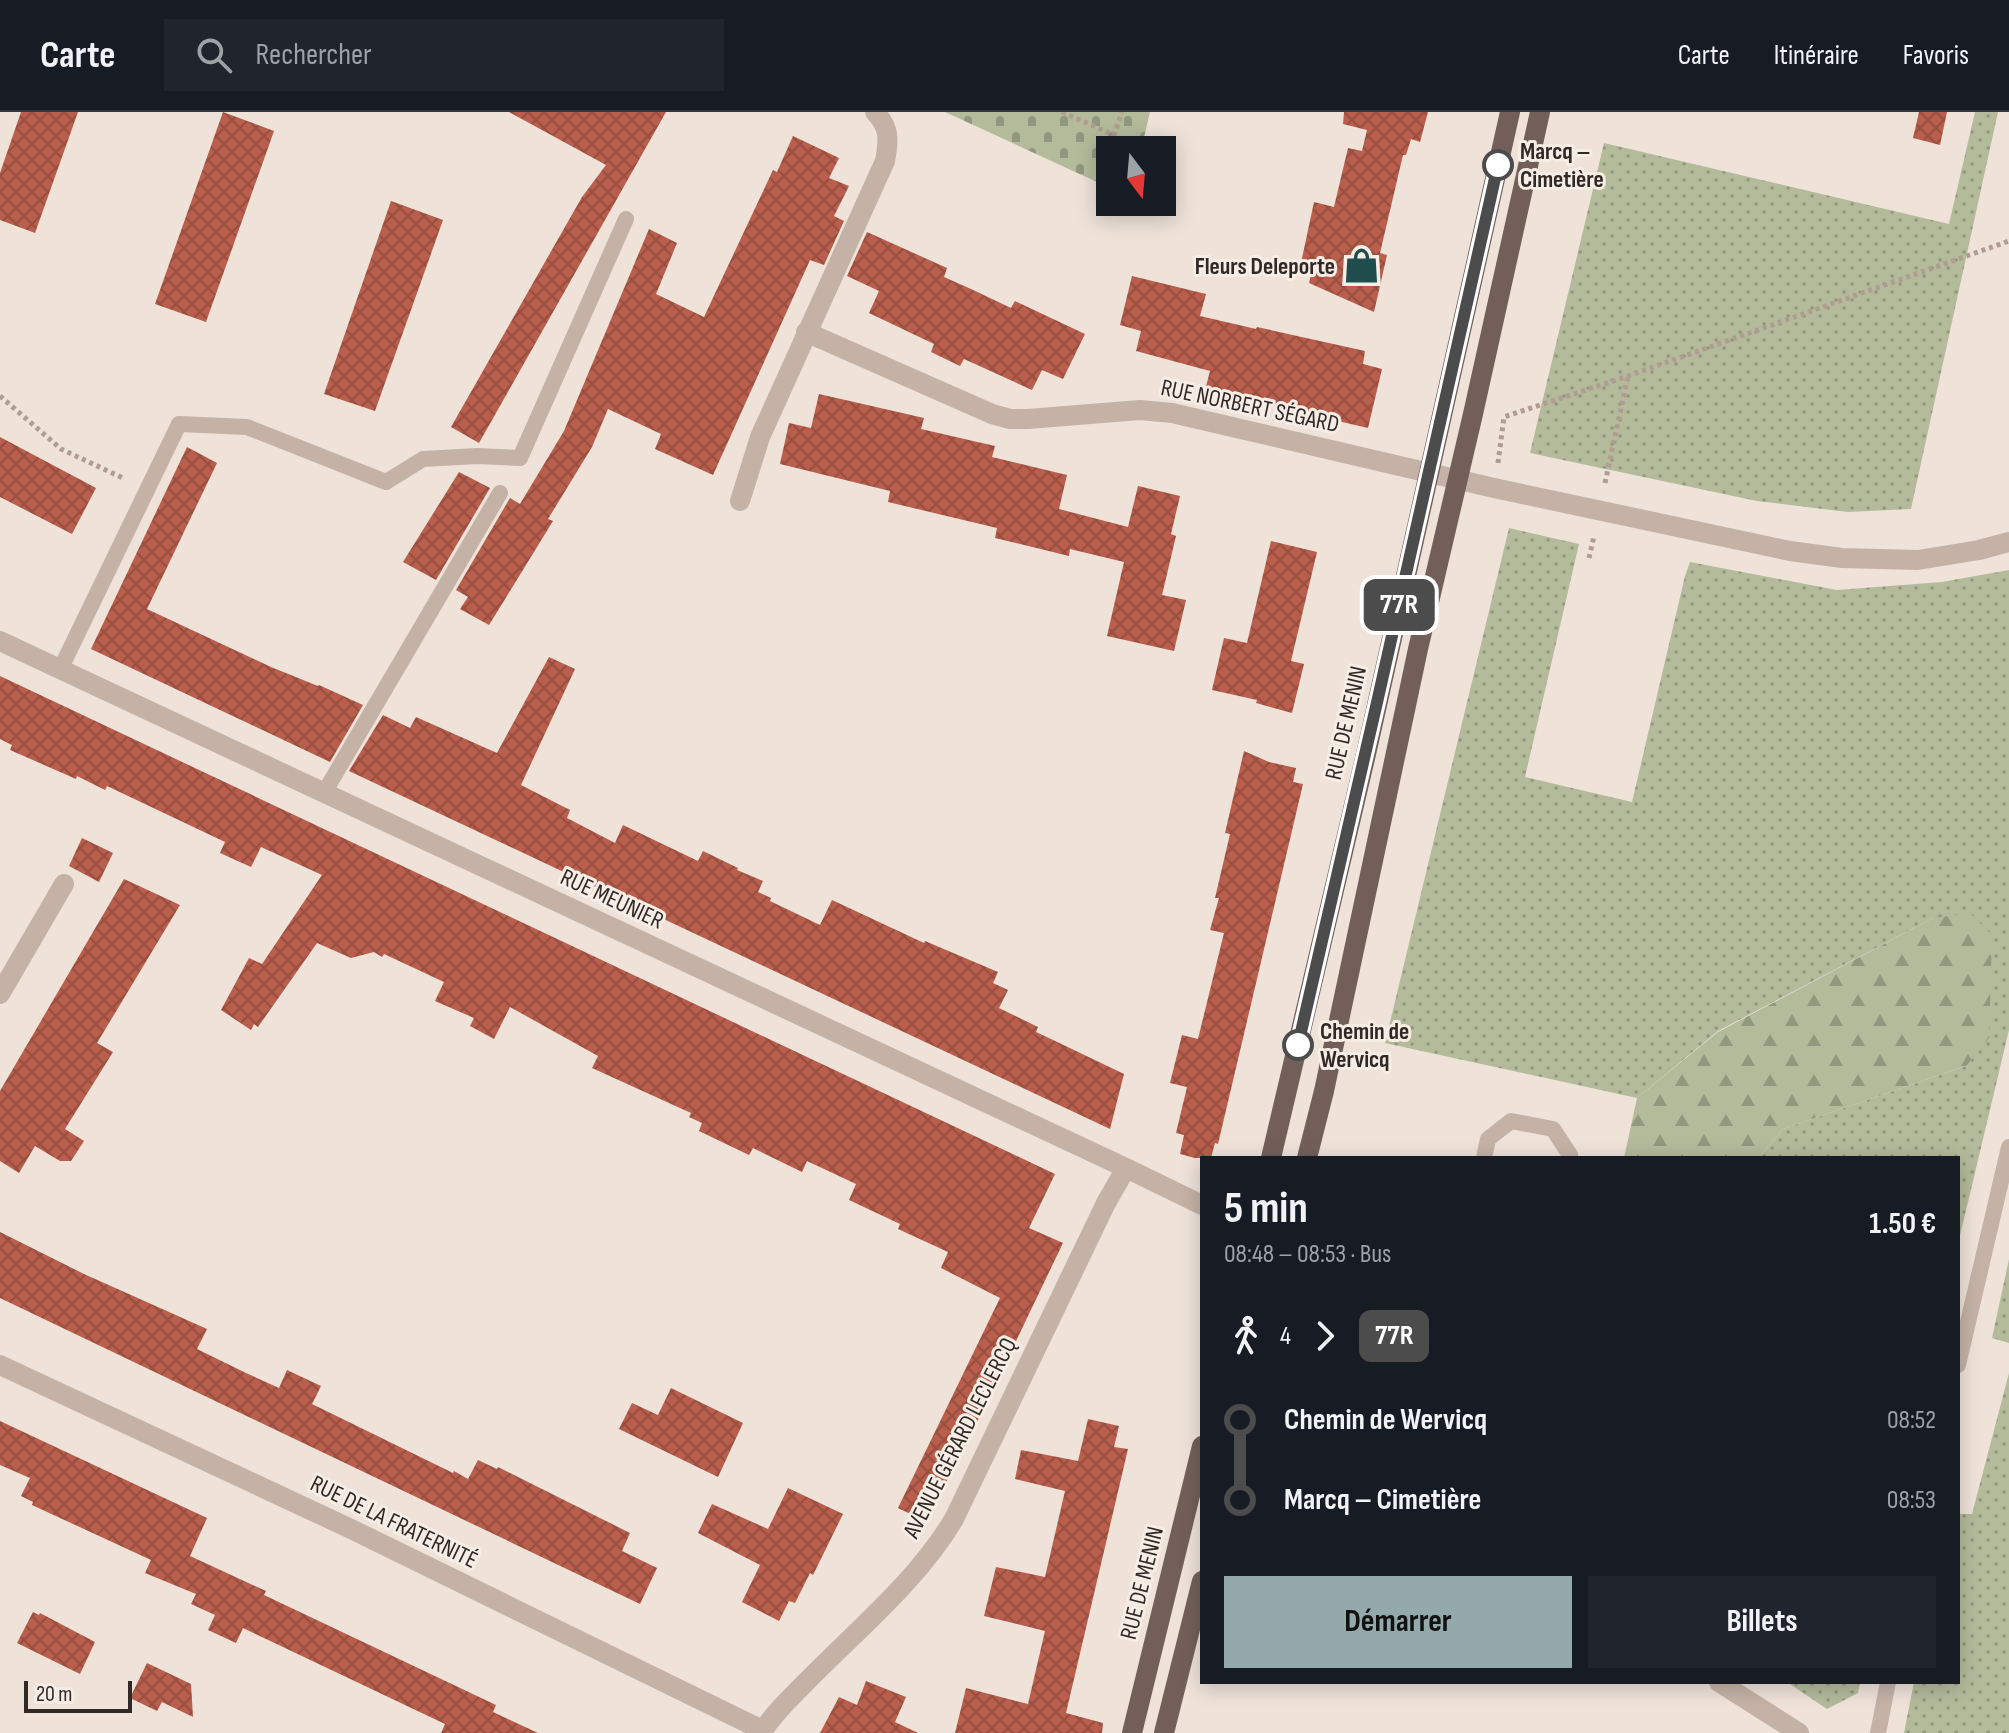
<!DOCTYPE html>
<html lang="fr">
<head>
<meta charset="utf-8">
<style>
  body { margin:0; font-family:"Sofia Sans Condensed",sans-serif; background:#20242c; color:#f1f3f6; height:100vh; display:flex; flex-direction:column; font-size:30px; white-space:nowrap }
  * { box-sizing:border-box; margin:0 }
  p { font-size:26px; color:#9ea1a6 }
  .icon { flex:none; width:44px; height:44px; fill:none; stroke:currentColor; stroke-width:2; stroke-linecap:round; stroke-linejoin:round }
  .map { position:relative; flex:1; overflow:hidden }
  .drawer { position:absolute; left:1200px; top:1044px; width:760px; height:528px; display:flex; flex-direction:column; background:#171b24; border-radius:0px; box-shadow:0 4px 20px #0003 }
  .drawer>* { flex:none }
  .badge { padding:0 16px; border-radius:12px; font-size:28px; line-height:52px }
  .needle { width:52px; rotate:164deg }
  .controls { position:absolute; left:1096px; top:24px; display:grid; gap:16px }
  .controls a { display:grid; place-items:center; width:80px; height:80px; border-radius:0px; background:#171b24; box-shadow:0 4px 20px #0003; font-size:40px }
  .scale { position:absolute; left:24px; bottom:20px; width:108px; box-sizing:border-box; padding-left:8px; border:4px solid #312926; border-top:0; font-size:22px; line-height:28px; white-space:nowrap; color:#312926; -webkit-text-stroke:6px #f6ede4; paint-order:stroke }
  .map>.badge { position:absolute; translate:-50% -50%; box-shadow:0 0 0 4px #fff }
  .legs { display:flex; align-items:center; gap:12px; height:88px; padding:0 24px; font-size:26px }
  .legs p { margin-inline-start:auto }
  .head { display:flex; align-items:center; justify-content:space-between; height:136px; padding:0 24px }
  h1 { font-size:44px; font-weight:700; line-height:60px }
  .action { display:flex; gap:16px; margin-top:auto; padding:16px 24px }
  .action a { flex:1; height:92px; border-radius:0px; background:#93a9aa; color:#111; font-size:32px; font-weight:700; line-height:92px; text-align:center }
  .action a+a { background:#20242c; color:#f1f3f6 }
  ul { padding:0 24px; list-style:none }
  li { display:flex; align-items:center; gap:28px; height:80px; font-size:30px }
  li i { display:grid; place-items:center; width:12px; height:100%; margin:0 10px; background:currentColor }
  li i::after { content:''; width:20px; height:20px; margin:-10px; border:6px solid; border-radius:50%; background:#171b24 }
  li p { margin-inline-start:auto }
  li:first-child i { background:linear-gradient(#0000 50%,currentColor 0) }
  li:last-child i { background:linear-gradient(currentColor 50%,#0000 0) }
  header { display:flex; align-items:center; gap:48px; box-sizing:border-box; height:112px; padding:0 40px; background:#171b24; border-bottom:2px solid #363941 }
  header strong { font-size:38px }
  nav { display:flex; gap:44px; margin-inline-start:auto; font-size:28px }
  .search { width:560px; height:72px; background:#20242c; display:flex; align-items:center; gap:20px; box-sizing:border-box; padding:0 28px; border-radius:0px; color:#9ea1a6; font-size:30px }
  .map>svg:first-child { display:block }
</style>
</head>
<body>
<header>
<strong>Carte</strong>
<div class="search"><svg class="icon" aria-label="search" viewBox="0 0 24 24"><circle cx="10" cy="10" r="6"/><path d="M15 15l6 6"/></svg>Rechercher</div>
<nav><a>Carte</a><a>Itinéraire</a><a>Favoris</a></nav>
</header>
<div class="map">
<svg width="2009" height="1621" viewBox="0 0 2009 1621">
  <defs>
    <pattern id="grass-dots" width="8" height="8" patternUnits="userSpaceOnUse" patternTransform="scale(2)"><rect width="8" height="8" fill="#b3bb9b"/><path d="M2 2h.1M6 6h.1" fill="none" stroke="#92987e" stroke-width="1.8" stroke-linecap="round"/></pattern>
    <pattern id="forest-firs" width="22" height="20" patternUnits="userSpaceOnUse" patternTransform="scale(2)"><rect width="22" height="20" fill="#b3bb9b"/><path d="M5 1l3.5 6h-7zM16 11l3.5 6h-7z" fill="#92987e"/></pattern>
    <pattern id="cemetery-stones" width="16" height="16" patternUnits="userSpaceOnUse" patternTransform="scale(2)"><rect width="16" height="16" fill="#b3bb9b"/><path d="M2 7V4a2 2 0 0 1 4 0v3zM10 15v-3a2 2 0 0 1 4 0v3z" fill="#92987e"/></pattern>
    <pattern id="building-cross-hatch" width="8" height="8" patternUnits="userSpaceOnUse" patternTransform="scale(2)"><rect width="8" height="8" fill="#b95e4c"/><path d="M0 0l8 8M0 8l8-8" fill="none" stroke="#974e3f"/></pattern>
  </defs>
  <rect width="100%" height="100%" fill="#eee2d9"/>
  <!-- grass -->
  <path fill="url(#grass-dots)" d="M1975,0H1998L1911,397L1848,400L1757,389L1530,341L1604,31L1949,112Z
    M1509,416L1579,432L1525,665L1632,690L1685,464L1690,450L1837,478L1942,470L2009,458V918L1958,1132V1046H1759L1783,1017L1966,954L1933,806L1718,919L1637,986L1385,931Z
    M2009,1147V1231L1992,1226Z
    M2009,1261V1621H1904L1914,1570H1958V1402H1972Z
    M1787,1570H1860L1858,1581L1827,1597Z"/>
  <!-- forest -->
  <path fill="url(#forest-firs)" d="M1970,801L1992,823L1989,926L1966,954L1783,1017L1759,1046H1624L1637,986L1718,920L1933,806Z"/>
  <!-- cemetery -->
  <path fill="url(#cemetery-stones)" d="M945,0H1150L1141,38H1110V76Z"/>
  <!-- building -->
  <path fill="url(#building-cross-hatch)" d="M21,0H78L35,121L0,108V61Z
    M223,0L274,19L206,210L155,192Z
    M509,0H666L479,331L451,315L582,85L606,53Z
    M1344,0H1428L1420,30L1411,27L1406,43H1403L1380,141L1387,143L1374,200L1309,171L1313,154L1301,151L1314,90L1334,95L1348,36L1362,39L1367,18L1343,12Z
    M1919,0H1947L1940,33L1913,26Z
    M793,24L839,46L829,66L849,74L834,104L844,109L824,153L810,148L713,363L655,337L661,322L608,297L592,335L548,407L553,409L489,513L460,497L468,485L456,478L510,386L520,392L564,319L649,117L677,131L656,182L704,205L773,58L777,60Z
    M391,89L443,108L375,299L324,282Z
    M867,120L947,156L944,165L971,177L1011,196L1015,189L1085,222L1063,267L1042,258L1032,278L964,247L960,254L931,240L934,232L869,201L879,179L847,164Z
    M1132,164L1206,182L1200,204L1256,217L1257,215L1365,239L1363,252L1382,257L1368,316L1205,278L1210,259L1136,239L1141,219L1120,213Z
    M819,282L924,306L921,317L995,334L992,345L1067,363L1059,397L1128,415L1138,374L1180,384L1171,422L1176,424L1162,483L1186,488L1174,539L1107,524L1124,450L1070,437L1069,444L995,426L997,416L888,390L890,379L780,352L789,311L811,316Z
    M0,325L96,376L72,422L0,385Z
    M187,335L217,351L147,497L271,555L318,574L319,573L363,593L330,650L91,537Z
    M459,360L490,376L436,468L403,450Z
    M1271,429L1317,440L1291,549L1304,552L1292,601L1256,591L1257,588L1212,578L1224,526L1247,531Z
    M549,545L575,557L521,673L570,698L567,706L615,731L623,713L698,749L703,739L738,756L737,758L763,769L758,780L771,786L770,789L820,813L832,788L924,831L925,829L998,860L993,871L1008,878L999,896L1038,915L1036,920L1051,927L1124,962L1110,1017L349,659L383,603L410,616L416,605L497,641Z
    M0,564L1055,1062L1029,1116L1063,1131L982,1300L941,1380L939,1379L925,1409L898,1396L1000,1186L941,1156L948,1140L898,1117L900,1112L849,1088L856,1072L807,1049L802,1060L753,1036L749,1043L699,1019L702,1011L689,1005L691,1001L592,956L598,944L510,895L494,927L470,914L474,906L435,889L444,870L384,842L382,845L374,840L351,846L317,831L258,915L254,912L251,918L221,898L249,846L262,852L322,763L261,735L251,755L220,741L225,730L107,674L105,678L77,664L76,667L10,638L12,633L0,627Z
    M1244,639L1269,650L1296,656L1293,670L1303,672L1218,1032L1215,1031L1211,1046H1195L1180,1042L1184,1023L1176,1021L1187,975L1170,971L1182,923L1198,927L1224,821L1210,818L1219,786H1215L1230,722L1225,721Z
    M82,726L113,741L99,770L69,754Z
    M124,767L180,793L97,931L113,940L65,1017L84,1029L71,1049H60L35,1034L19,1061L0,1049V979Z
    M0,1120L84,1162L207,1217L197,1237L246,1261L279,1276L287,1258L321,1274L312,1292L453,1361L454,1359L468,1367L478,1348L497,1357L498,1355L630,1421L622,1439L657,1456L640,1492L0,1186Z
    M671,1276L743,1311L718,1365L619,1317L632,1291L658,1303Z
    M1088,1307L1119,1314L1114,1335L1128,1337L1066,1601L1103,1611L1102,1621H955L966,1576L1028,1592L1045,1519L984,1504L996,1455L1045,1465L1065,1379L1015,1367L1021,1338L1078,1349Z
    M0,1309L207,1406L190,1444L266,1479L264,1483L496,1593L493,1600L538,1621H441L445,1612L243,1516L236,1531L208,1518L215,1503L191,1492L196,1482L145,1461L151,1448L32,1393L33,1390L21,1384L30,1366L0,1353Z
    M788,1376L843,1402L813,1463L810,1461L795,1491L789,1489L779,1509L742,1490L760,1453L698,1421L712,1392L768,1417Z
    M33,1500L39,1503L40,1501L95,1530L80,1562L17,1531Z
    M147,1551L191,1572L193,1605L162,1590L157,1599L130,1586Z
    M866,1569L906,1585L895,1610L918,1621H820L839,1585L857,1593Z"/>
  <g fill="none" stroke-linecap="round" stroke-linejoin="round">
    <!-- path -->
    <path stroke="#b09c91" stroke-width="5" stroke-dasharray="4 4" stroke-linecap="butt" d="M1062,0L1114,23L1122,0
      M0,284L61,337L125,367
      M1498,351L1504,305L1628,264L2009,129
      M1605,371L1628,264
      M1589,446L1594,424"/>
    <!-- service -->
    <path stroke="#c4b2a6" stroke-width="16" d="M60,558L179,312L247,315L386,370L423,347L477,344L520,346L626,107
      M324,681L500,381
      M1484,1046L1488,1027L1511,1009L1553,1017L1570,1043L1569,1046
      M1958,1253L2009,1035
      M1878,1621L1888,1570"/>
    <!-- minor -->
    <path stroke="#c4b2a6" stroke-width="20" d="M806,220L992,302L1010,307H1028L1140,298L1172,301L1494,376L1790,439L1842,446L1918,448L1979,438L2009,430
      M740,389L760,325L885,49C889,28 890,16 875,0
      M0,529L1126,1056L1202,1093
      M0,882L64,772
      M0,1253L349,1416L762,1618
      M1719,1570L1799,1621
      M761,1621C776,1599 795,1581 814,1562C863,1513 918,1467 954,1407L1106,1091L1126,1056"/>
    <!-- primary -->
    <path stroke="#725f59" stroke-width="20" d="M1271,1046L1366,642L1510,0
      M1307,1046L1324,979L1418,537L1473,302L1540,0
      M1132,1621L1202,1334
      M1164,1621L1202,1469"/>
  </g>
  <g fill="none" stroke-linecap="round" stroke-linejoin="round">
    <defs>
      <path id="line-1" d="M1298,933L1378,586L1498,53"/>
    </defs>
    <!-- line-1 casing -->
    <use href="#line-1" stroke="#fff" stroke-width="18"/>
    <!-- line-1 -->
    <use href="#line-1" stroke="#4c4c4c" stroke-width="12"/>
  </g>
  <!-- icons -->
  <defs>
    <symbol id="shop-bare" viewBox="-9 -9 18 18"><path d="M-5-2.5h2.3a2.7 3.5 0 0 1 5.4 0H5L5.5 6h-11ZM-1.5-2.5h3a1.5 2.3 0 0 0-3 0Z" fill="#204e4d" stroke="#f6ede4" stroke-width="2.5" paint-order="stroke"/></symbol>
  </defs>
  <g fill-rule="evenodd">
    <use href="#shop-bare" x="1336" y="128" width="51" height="51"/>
  </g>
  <!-- markers -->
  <g fill="#fff" stroke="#4c4c4c" stroke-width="4">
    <circle cx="1498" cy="53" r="14"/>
    <circle cx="1298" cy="933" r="14"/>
  </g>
  <g text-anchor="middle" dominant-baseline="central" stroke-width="6" stroke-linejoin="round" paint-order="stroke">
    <!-- stop labels -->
    <g font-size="24" font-weight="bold" fill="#312926" stroke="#f6ede4" text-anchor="start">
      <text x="1520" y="39">Marcq –<tspan x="1520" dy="28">Cimetière</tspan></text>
      <text x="1320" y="919">Chemin de<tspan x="1320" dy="28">Wervicq</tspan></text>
    </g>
    <!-- poi labels -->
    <g font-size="24" font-weight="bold" fill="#312926" stroke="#f6ede4" text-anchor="end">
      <text x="1335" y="154">Fleurs Deleporte</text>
    </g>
    <!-- street labels -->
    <g font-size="24" fill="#312926" stroke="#f6ede4">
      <text transform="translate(1250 294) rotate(12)">RUE NORBERT SÉGARD</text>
      <text transform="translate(1346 611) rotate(-77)">RUE DE MENIN</text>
      <text transform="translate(612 787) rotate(25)">RUE MEUNIER</text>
      <text transform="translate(960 1326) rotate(-63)">AVENUE GÉRARD LECLERCQ</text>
      <text transform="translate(394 1410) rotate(26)">RUE DE LA FRATERNITÉ</text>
      <text transform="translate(1142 1471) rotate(-76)">RUE DE MENIN</text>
    </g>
  </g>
</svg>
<div class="controls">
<a><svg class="needle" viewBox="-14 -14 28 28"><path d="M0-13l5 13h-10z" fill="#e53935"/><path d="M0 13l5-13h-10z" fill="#9ea1a6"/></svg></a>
</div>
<div class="scale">20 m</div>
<b class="badge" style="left:1399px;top:493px;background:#4c4c4c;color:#fff">77R</b>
<section class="drawer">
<div class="head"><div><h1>5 min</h1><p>08:48 – 08:53 · Bus</p></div><b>1.50 €</b></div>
<div class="legs"><svg class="icon" aria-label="walk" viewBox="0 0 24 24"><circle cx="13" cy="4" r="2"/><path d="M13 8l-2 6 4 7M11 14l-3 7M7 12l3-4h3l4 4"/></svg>4<svg class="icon" aria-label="forward" viewBox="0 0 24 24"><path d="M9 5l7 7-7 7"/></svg><b class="badge" style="background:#4c4c4c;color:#fff">77R</b></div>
<ul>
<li><i style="color:#4c4c4c"></i><b>Chemin de Wervicq</b><p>08:52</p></li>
<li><i style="color:#4c4c4c"></i><b>Marcq – Cimetière</b><p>08:53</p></li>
</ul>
<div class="action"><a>Démarrer</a><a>Billets</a></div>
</section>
</div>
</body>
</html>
